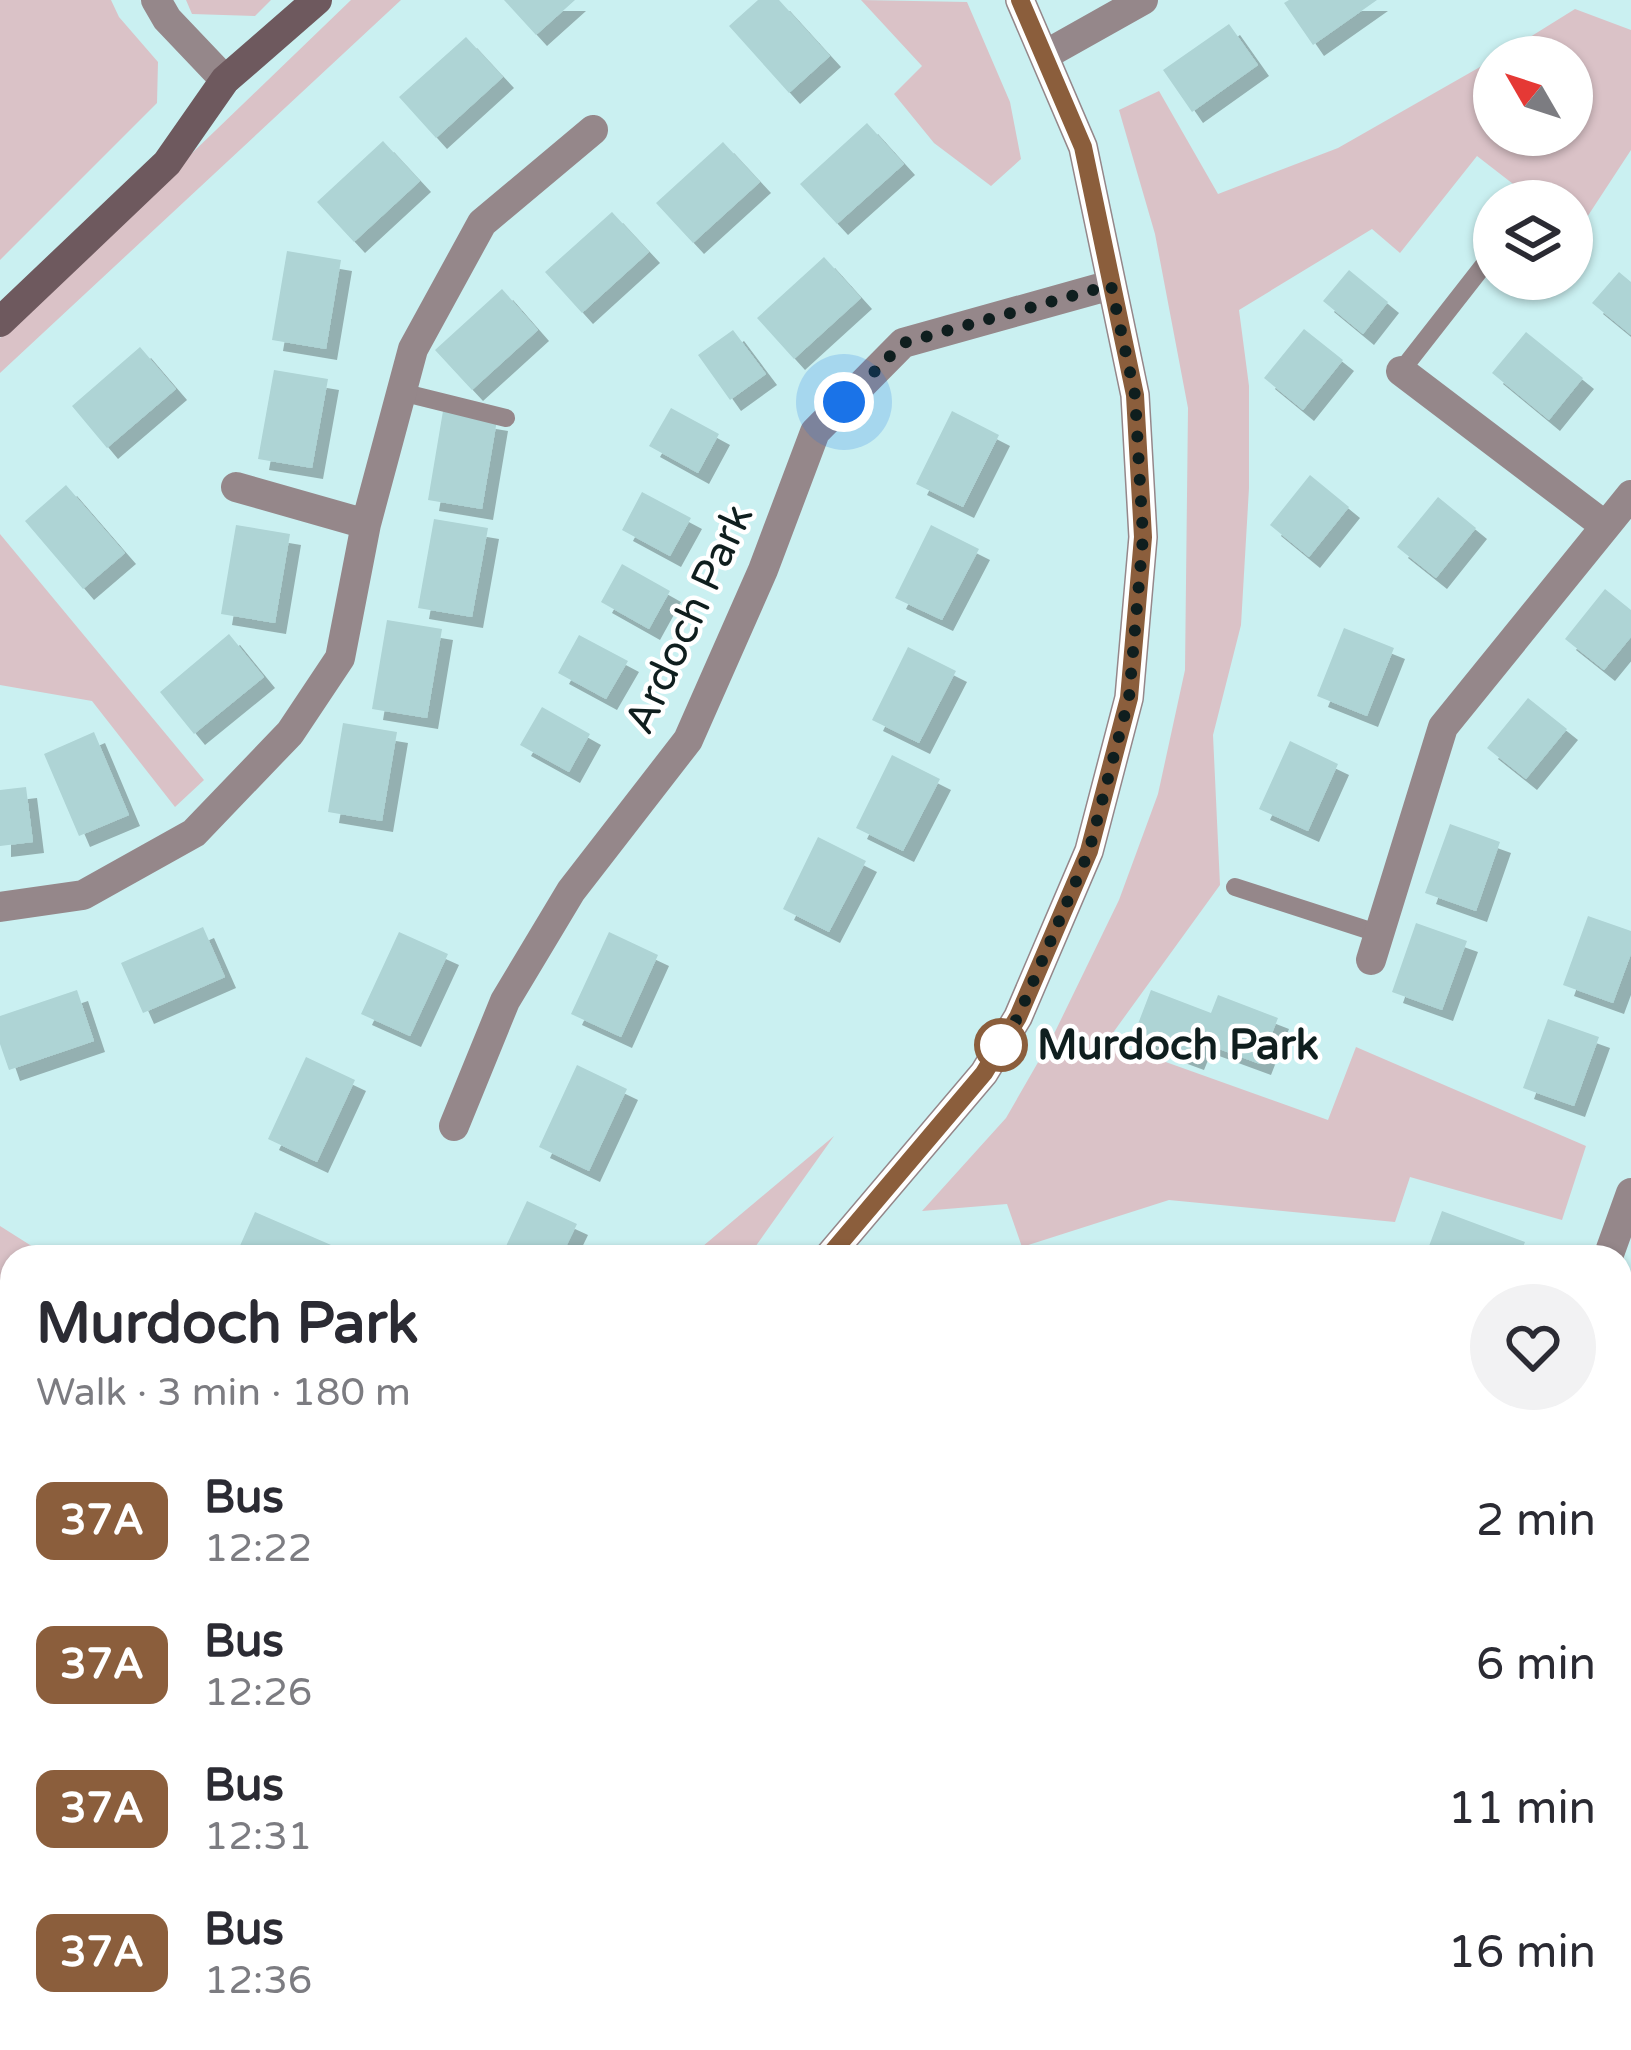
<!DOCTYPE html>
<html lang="en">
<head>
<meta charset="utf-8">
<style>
  body { margin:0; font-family:"Varela Round",sans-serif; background:#f2f2f3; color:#2b2b33; height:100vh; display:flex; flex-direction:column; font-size:45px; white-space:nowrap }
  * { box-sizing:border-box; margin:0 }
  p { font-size:39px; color:#7c7c81 }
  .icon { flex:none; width:66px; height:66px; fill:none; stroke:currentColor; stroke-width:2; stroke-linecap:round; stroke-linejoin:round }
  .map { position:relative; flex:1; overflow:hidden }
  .details { position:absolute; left:0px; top:1245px; width:1632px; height:807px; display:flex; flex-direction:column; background:#fff; border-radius:36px 36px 0 0; box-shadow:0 3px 9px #0004 }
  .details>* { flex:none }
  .badge { padding:0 24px; border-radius:18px; font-size:42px; line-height:78px }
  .needle { width:78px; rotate:309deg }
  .buttons { position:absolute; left:1473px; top:36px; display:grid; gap:24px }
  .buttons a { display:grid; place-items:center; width:120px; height:120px; border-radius:50%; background:#fff; box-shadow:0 3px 9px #0004; font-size:60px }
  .you { position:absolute; width:60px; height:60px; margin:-30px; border:9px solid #fff; border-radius:50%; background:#1a73e8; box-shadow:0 0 0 18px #1a73e833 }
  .map>.badge { position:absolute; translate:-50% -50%; box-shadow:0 0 0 6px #fff }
  .round { display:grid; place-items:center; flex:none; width:126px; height:126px; border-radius:63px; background:#f2f2f3 }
  .head { display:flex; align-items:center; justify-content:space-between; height:204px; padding:0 36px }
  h1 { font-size:57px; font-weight:700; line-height:90px }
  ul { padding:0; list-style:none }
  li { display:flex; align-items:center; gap:36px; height:144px; padding:0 36px }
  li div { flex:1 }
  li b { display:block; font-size:45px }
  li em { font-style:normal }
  li .badge { min-width:132px; font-weight:700; text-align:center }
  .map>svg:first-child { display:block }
</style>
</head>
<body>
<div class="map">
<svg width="1631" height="2050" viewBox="0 0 1631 2050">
  <defs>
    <filter id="shadow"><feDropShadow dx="11" dy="11" stdDeviation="0" flood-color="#0004"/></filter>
  </defs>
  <rect width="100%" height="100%" fill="#caf0f1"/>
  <!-- green -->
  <path fill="#dac2c7" d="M0,0H111L119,17L158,62L157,103L0,260Z
    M186,0H271L255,16L192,14Z
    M351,0H401L0,373V338Z
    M861,0L967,2L1010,102L1021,159L991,186L934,143L894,94L922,66Z
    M1575,9L1631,30V150L1576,234L1572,231V201H1535L1477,156L1400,253L1372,229L1239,310L1249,386V488L1241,625L1213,735L1220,885L1107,1041L1328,1120L1356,1047L1586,1146L1562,1220L1410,1177L1395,1222L1169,1200L1022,1247L1007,1204L922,1211L1006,1118L1052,1038L1119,900L1158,794L1185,670L1188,408L1155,234L1119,110L1159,91L1218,194L1338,148L1494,59V135H1572V57H1498Z
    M0,534L204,780L175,807L92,701L0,685Z
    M834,1136L748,1257H690Z
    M0,1226L49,1257H12V1623L0,1635Z
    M1631,1874V1937L1620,1939V1877Z"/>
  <!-- building -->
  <path fill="#aed4d5" filter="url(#shadow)" d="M504,0H575L536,35Z
    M758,0H779L830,56L789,93L729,26Z
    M1289,0H1377L1313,45L1284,3Z
    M1229,24L1258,65L1192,112L1163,70Z
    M466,37L503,77L436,138L399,97Z
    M867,123L904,164L837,224L800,184Z
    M383,141L420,181L354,242L317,202Z
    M723,142L760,182L693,243L656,203Z
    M612,212L649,252L582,313L545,272Z
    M287,251L341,260L326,349L272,340Z
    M824,257L861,298L794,359L757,318Z
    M1349,270L1388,302L1363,334L1323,301Z
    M1619,272L1631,282V335L1592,303Z
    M502,289L538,330L472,390L435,350Z
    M1304,329L1343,360L1303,410L1264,378Z
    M733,330L766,374L730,400L698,355Z
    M1526,332L1583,378L1549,420L1492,373Z
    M140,347L176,389L107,448L72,406Z
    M274,370L328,379L312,468L258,459Z
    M671,408L719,434L698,473L649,446Z
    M443,411L497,420L482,509L428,500Z
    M952,411L999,435L963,507L916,484Z
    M1310,475L1349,507L1309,557L1270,525Z
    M66,485L125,553L83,589L25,521Z
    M642,492L691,518L670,556L622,530Z
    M1438,497L1476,528L1436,578L1397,547Z
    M434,519L488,528L472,617L418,608Z
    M236,525L290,534L275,623L221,614Z
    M931,525L979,549L942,620L895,598Z
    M622,564L670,591L649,629L601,602Z
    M1605,589L1631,610V637L1604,670L1565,639Z
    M387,620L442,629L427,718L372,709Z
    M1344,628L1394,648L1367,716L1317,696Z
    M229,634L264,677L194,734L160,692Z
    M579,635L628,661L606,699L558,673Z
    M908,647L956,671L919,743L872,720Z
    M1528,698L1567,729L1526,779L1487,748Z
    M542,707L590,734L569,772L520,745Z
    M343,723L397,732L382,821L328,812Z
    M94,732L129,815L79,836L44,754Z
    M1290,741L1338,764L1308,831L1259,809Z
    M892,755L940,779L903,851L856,828Z
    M26,787L33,842L0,846V790Z
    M1450,824L1500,842L1476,911L1425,893Z
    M818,837L866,861L829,932L783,909Z
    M1588,916L1631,931V954L1613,1003L1563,985Z
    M1416,923L1467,941L1442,1010L1392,992Z
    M203,927L225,977L143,1013L121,963Z
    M399,932L448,954L410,1036L361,1014Z
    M609,932L658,955L621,1037L571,1014Z
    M77,990L94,1041L9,1070L0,1044V1016Z
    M1151,990L1211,1013L1218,995L1278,1018L1260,1064L1200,1042L1193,1059L1133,1037Z
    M1548,1019L1599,1037L1574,1106L1523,1088Z
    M306,1057L355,1080L317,1162L268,1139Z
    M577,1065L627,1089L589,1171L539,1147Z
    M527,1201L577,1224L561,1257H501Z
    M1442,1211L1525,1242L1519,1257H1425Z
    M255,1212L338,1248L333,1257H235Z
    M1620,1401L1631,1405V1511L1620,1507Z
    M1631,1983V2040L1613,2046L1611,2040H1620V1987Z
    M396,2040H448L436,2050H405Z
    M698,2040H776L779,2050H702Z
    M823,2040H877L879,2050H825Z
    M1498,2040H1575L1579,2050H1501Z"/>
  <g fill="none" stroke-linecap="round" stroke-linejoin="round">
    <!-- lane -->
    <path stroke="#95878a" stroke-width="18" d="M1401,371L1494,252
      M401,392L506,418
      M1235,887L1380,934
      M1100,2050L1107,2040
      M1316,2050L1323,2040"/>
    <!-- street -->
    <path stroke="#95878a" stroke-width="30" d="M156,0L167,19L225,80
      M1045,55L1143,0
      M1401,371L1604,525
      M236,487L366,524
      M0,907L83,895L194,833L290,733L340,658L366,524L413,349L482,223L593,130
      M1371,960L1443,727L1631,495
      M454,1126L505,1001L571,891L688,740L763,570L815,432L903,343L1111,285
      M828,1257L984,1073L1018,1017L1089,851L1129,698L1143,537L1135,395L1083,147L1020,0
      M1608,1257L1631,1193
      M0,1912L12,1907
      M937,2040L945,2050
      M67,2050L76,2040
      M577,2050L590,2040"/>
    <!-- secondary -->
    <path stroke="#6e595e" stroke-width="30" d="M0,322L167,163L225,80L317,0"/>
  </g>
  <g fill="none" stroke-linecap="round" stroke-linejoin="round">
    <defs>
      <path id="line" d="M828,1257L984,1073L1018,1017L1089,851L1129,698L1143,537L1135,395L1083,147L1020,0"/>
    </defs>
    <!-- line casing -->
    <use href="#line" stroke="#fff" stroke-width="27"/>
    <!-- line -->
    <use href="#line" stroke="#8b5e3c" stroke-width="18"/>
    <!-- walk -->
    <path stroke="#0f1e1e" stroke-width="12" stroke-dasharray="0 21.6" d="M844,402L903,343L1111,285L1135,395L1143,537L1129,698L1089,851L1018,1017L1001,1045"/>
  </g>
  <!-- markers -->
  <circle fill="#fff" stroke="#8b5e3c" stroke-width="6" cx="1001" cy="1045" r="24"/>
  <g text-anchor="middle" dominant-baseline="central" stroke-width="9" stroke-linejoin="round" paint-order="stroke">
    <!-- street labels -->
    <g font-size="42" fill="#0f1e1e" stroke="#fff">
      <text transform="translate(689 619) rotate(-65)">Ardoch Park</text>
    </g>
    <!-- stop labels -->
    <g font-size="42" font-weight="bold" fill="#0f1e1e" stroke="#fff" text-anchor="start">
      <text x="1037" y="1045">Murdoch Park</text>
    </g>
  </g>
</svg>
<div class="buttons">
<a><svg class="needle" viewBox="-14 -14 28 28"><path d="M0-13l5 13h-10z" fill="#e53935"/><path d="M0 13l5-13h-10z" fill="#7c7c81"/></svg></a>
<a><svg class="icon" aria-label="layers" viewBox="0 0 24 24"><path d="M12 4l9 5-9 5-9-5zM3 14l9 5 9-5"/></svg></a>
</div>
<div class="you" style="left:844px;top:402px"></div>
<section class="details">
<div class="head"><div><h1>Murdoch Park</h1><p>Walk · 3 min · 180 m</p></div><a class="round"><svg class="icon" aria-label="heart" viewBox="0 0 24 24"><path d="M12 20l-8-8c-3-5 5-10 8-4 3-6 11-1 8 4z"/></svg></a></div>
<ul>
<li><span class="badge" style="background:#8b5e3c;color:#fff">37A</span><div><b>Bus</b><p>12:22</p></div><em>2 min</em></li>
<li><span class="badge" style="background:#8b5e3c;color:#fff">37A</span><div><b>Bus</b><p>12:26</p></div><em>6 min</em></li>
<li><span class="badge" style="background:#8b5e3c;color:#fff">37A</span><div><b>Bus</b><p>12:31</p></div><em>11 min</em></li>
<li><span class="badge" style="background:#8b5e3c;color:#fff">37A</span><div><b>Bus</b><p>12:36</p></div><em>16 min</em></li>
</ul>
</section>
</div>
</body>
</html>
